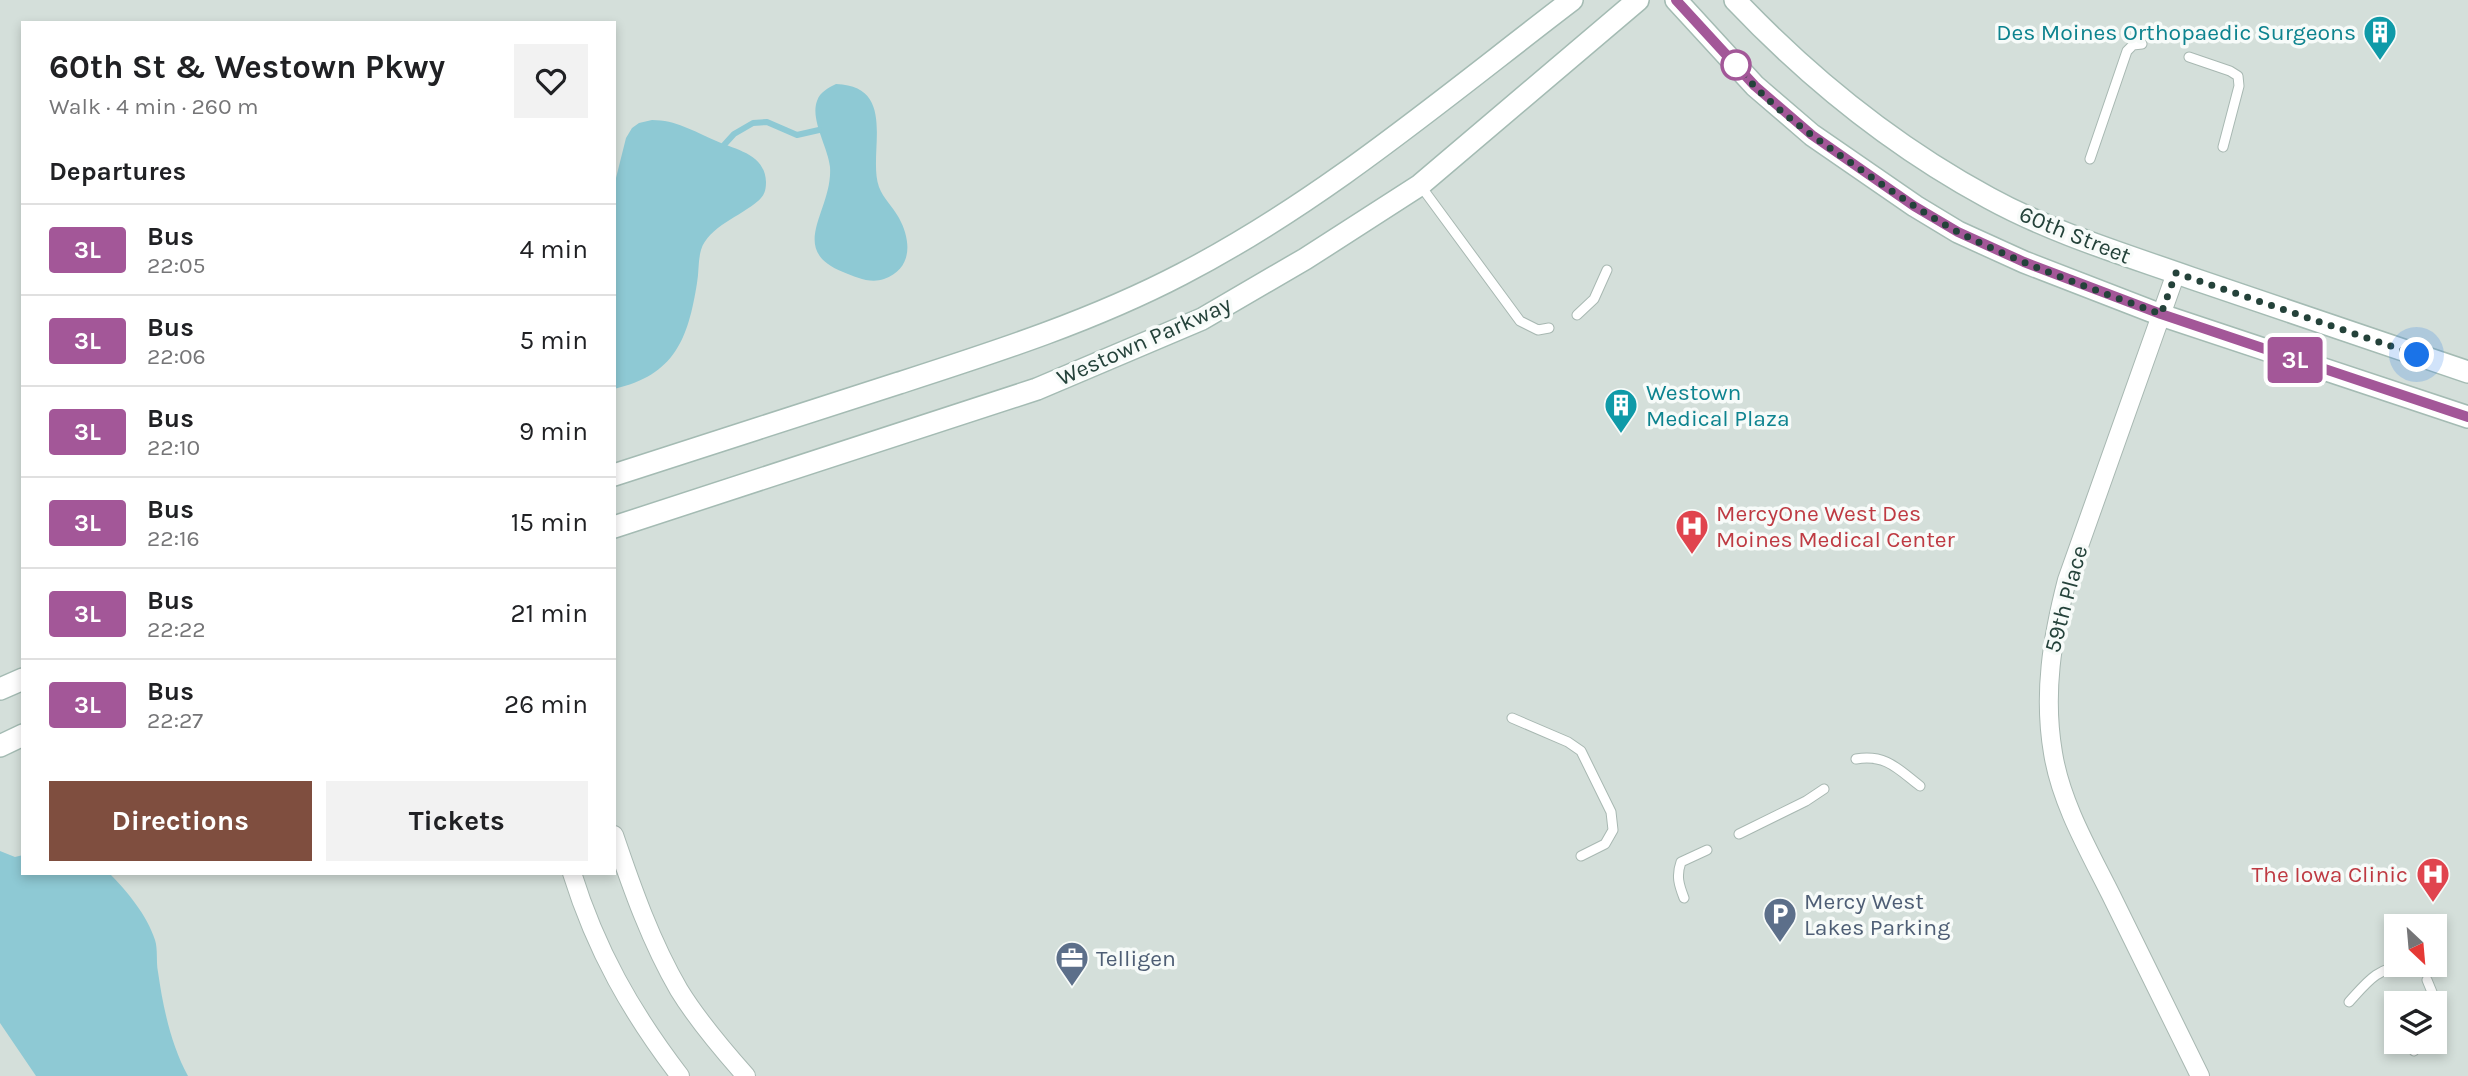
<!DOCTYPE html>
<html lang="en">
<head>
<meta charset="utf-8">
<style>
  body { margin:0; font-family:Karla,sans-serif; background:#f2f2f2; color:#202124; height:100vh; display:flex; flex-direction:column; font-size:26px; white-space:nowrap }
  * { box-sizing:border-box; margin:0 }
  p { font-size:23px; color:#757577 }
  .icon { flex:none; width:38px; height:38px; fill:none; stroke:currentColor; stroke-width:2; stroke-linecap:round; stroke-linejoin:round }
  .map { position:relative; flex:1; overflow:hidden }
  .panel { position:absolute; left:21px; top:21px; width:595px; height:854px; display:flex; flex-direction:column; background:#fff; border-radius:0px; box-shadow:0 4px 10px #0003 }
  .panel>* { flex:none }
  .badge { padding:0 14px; border-radius:5px; font-size:24px; line-height:46px }
  .needle { width:46px; rotate:154deg }
  .buttons { position:absolute; left:2384px; top:914px; display:grid; gap:14px }
  .buttons a { display:grid; place-items:center; width:63px; height:63px; border-radius:0px; background:#fff; box-shadow:0 4px 10px #0003; font-size:35px }
  .you { position:absolute; width:35px; height:35px; margin:-18px; border:5px solid #fff; border-radius:50%; background:#1a73e8; box-shadow:0 0 0 10px #1a73e833 }
  .map>.badge { position:absolute; translate:-50% -50%; box-shadow:0 0 0 4px #fff }
  h2 { padding:0 28px; font-size:26px; line-height:63px }
  .round { display:grid; place-items:center; flex:none; width:74px; height:74px; border-radius:0px; background:#f2f2f2 }
  .head { display:flex; align-items:center; justify-content:space-between; height:119px; padding:0 28px }
  h1 { font-size:33px; font-weight:700; line-height:52px }
  .action { display:flex; gap:14px; margin-top:auto; padding:14px 28px }
  .action a { flex:1; height:80px; border-radius:0px; background:#7f4e3f; color:#fff; font-size:28px; font-weight:700; line-height:80px; text-align:center }
  .action a+a { background:#f2f2f2; color:#202124 }
  ul { padding:0; list-style:none }
  li { display:flex; align-items:center; gap:21px; height:91px; padding:0 28px; border-top:2px solid #e0e0e0 }
  li div { flex:1 }
  li b { display:block; font-size:26px }
  li em { font-style:normal }
  li .badge { min-width:77px; font-weight:700; text-align:center }
  .map>svg:first-child { display:block }
</style>
</head>
<body>
<div class="map">
<svg width="2468" height="1076" viewBox="0 0 2468 1076">
  <rect width="100%" height="100%" fill="#e6efeb"/>
  <!-- built -->
  <path fill="#d4dfda" fill-rule="evenodd" d="M0,0H2468V1076H0ZM23,23H614V873H23ZM2396,926H2434V964H2396ZM2396,1003H2434V1041H2396Z"/>
  <!-- water -->
  <path fill="#8ec9d4" d="M836,84C899,86 867,154 879,187C883,198 893,207 899,218C912,242 912,269 884,279C870,284 856,277 843,272C786,249 833,211 830,167C828,147 810,120 817,101C820,92 828,88 836,84Z
    M652,120C676,120 693,131 714,140C735,150 765,153 766,182C766,191 764,196 758,201C741,216 708,227 701,250C698,260 699,272 697,283C688,339 675,375 614,389V186L626,138L632,128L639,123Z
    M0,851L15,857L23,855V873H109C127,891 147,915 155,940C158,949 156,962 158,972C163,1007 171,1045 188,1076H36L0,1023Z"/>
  <g fill="none" stroke-linecap="round" stroke-linejoin="round">
    <!-- stream -->
    <path stroke="#8ec9d4" stroke-width="6" d="M724,145L734,134L753,123L767,122L797,135L819,130"/>
    <defs>
      <path id="lane" d="M2189,57L2230,71L2238,76L2239,86L2223,147
        M2090,159L2127,51L2133,45L2142,44
        M1420,185L1520,321L1538,330L1549,328
        M1577,315L1594,299L1607,270
        M1512,718L1568,742L1581,751L1611,812L1613,830L1605,844L1581,856
        M1856,759C1886,754 1898,769 1920,786
        M1739,834L1806,801L1824,789
        M1684,898C1679,885 1676,876 1681,862L1707,850
        M2427,980L2434,997V1014
        M2349,1002C2368,981 2377,968 2406,965
        M2414,1051L2420,1041"/>
      <path id="street" d="M2176,273L2067,580C2052,638 2043,694 2053,753C2061,803 2089,851 2111,895C2141,955 2170,1016 2200,1076
        M614,835C632,888 651,942 679,990C698,1021 722,1049 746,1076
        M572,873C596,950 631,1012 680,1076"/>
      <path id="secondary" d="M1676,0L1755,86L1812,135L1915,206L1958,232L2024,262L2161,315L2468,417
        M1735,0C1810,79 1893,146 1989,198C2053,233 2123,254 2191,278C2284,309 2376,341 2468,372
        M614,475C709,444 804,414 899,383C995,352 1092,321 1182,274C1323,201 1446,96 1572,0
        M614,527L1037,389L1202,319L1305,259L1420,185L1638,0
        M0,689L23,679
        M0,746L23,735"/>
    </defs>
    <!-- lane casing -->
    <use href="#lane" stroke="#a8b8b2" stroke-width="11"/>
    <!-- street casing -->
    <use href="#street" stroke="#a8b8b2" stroke-width="20"/>
    <!-- secondary casing -->
    <use href="#secondary" stroke="#a4bbb3" stroke-width="24"/>
    <!-- lane -->
    <use href="#lane" stroke="#fff" stroke-width="9"/>
    <!-- street -->
    <use href="#street" stroke="#fff" stroke-width="18"/>
    <!-- secondary -->
    <use href="#secondary" stroke="#fff" stroke-width="21"/>
  </g>
  <g fill="none" stroke-linecap="round" stroke-linejoin="round">
    <defs>
      <path id="line" d="M1676,0L1755,86L1812,135L1914,206L1958,232L2024,262L2161,314L2468,417"/>
    </defs>
    <!-- line casing -->
    <use href="#line" stroke="#fff" stroke-width="16"/>
    <!-- line -->
    <use href="#line" stroke="#a35798" stroke-width="10"/>
    <!-- walk -->
    <path stroke="#24423a" stroke-width="7" stroke-dasharray="0 12.6" d="M1736,65C1764,101 1804,130 1841,156C1879,182 1917,210 1958,232C2023,265 2093,289 2161,314L2176,273L2417,355"/>
  </g>
  <!-- icons -->
  <defs>
    <symbol id="building-pin" viewBox="-11 -11 22 30"><path d="M0 17L-7.5 6A9.5 9.5 0 1 1 7.5 6Z" fill="#0f9aa8" stroke="#f7fbf9"/><path d="M-4-6H4V6H1V3H-1V6H-4ZM-2.5-4.3h1.7v1.8h-1.7ZM.8-4.3h1.7v1.8H.8ZM-2.5-1h1.7V.8h-1.7ZM.8-1h1.7V.8H.8Z" fill="#fff"/></symbol>
    <symbol id="hospital-pin" viewBox="-11 -11 22 30"><path d="M0 17L-7.5 6A9.5 9.5 0 1 1 7.5 6Z" fill="#e0444e" stroke="#f7fbf9"/><path d="M-5-5h3v3.5h4V-5h3V5h-3V1.5h-4V5h-3Z" fill="#fff"/></symbol>
    <symbol id="parking-pin" viewBox="-11 -11 22 30"><path d="M0 17L-7.5 6A9.5 9.5 0 1 1 7.5 6Z" fill="#5c6f8a" stroke="#f7fbf9"/><path d="M-3.5-5.5H1a3.5 3.5 0 0 1 0 7H-1V5.5H-3.5ZM-1-3.4V-.6H.8a1.4 1.4 0 0 0 0-2.8Z" fill="#fff"/></symbol>
    <symbol id="office-pin" viewBox="-11 -11 22 30"><path d="M0 17L-7.5 6A9.5 9.5 0 1 1 7.5 6Z" fill="#5c6f8a" stroke="#f7fbf9"/><path d="M-6-3h4V-5.5h4V-3h4V5H-6ZM-1-4.5V-3h2v-1.5ZM-6 0V1H6V0Z" fill="#fff"/></symbol>
  </defs>
  <g fill-rule="evenodd">
    <use href="#building-pin" x="2361" y="13" width="38" height="52"/>
    <use href="#building-pin" x="1602" y="386" width="38" height="52"/>
    <use href="#hospital-pin" x="1673" y="507" width="38" height="52"/>
    <use href="#hospital-pin" x="2414" y="855" width="38" height="52"/>
    <use href="#parking-pin" x="1761" y="895" width="38" height="52"/>
    <use href="#office-pin" x="1053" y="939" width="38" height="52"/>
  </g>
  <!-- markers -->
  <circle fill="#fff" stroke="#a35798" stroke-width="3.5" cx="1736" cy="65" r="14"/>
  <g text-anchor="middle" dominant-baseline="central" stroke-width="7" stroke-linejoin="round" paint-order="stroke">
    <!-- culture labels -->
    <g font-size="23" fill="#0d838f" stroke="#f7fbf9" text-anchor="end">
      <text x="2356" y="32">Des Moines Orthopaedic Surgeons</text>
      <text x="1646" y="392" text-anchor="start">Westown<tspan x="1646" dy="26">Medical Plaza</tspan></text>
    </g>
    <!-- street labels -->
    <g font-size="23" fill="#24423a" stroke="#f7fbf9">
      <text transform="translate(2075 235) rotate(22)">60th Street</text>
      <text transform="translate(1144 341) rotate(-24)">Westown Parkway</text>
      <text transform="translate(2066 599) rotate(-75)">59th Place</text>
    </g>
    <!-- health labels -->
    <g font-size="23" fill="#be3a42" stroke="#f7fbf9" text-anchor="start">
      <text x="1716" y="513">MercyOne West Des<tspan x="1716" dy="26">Moines Medical Center</tspan></text>
      <text x="2408" y="874" text-anchor="end">The Iowa Clinic</text>
    </g>
    <!-- service labels -->
    <g font-size="23" fill="#4e5e75" stroke="#f7fbf9" text-anchor="start">
      <text x="1804" y="901">Mercy West<tspan x="1804" dy="26">Lakes Parking</tspan></text>
      <text x="1096" y="958">Telligen</text>
    </g>
  </g>
</svg>
<div class="buttons">
<a><svg class="needle" viewBox="-14 -14 28 28"><path d="M0-13l5 13h-10z" fill="#e53935"/><path d="M0 13l5-13h-10z" fill="#757577"/></svg></a>
<a><svg class="icon" aria-label="layers" viewBox="0 0 24 24"><path d="M12 4l9 5-9 5-9-5zM3 14l9 5 9-5"/></svg></a>
</div>
<div class="you" style="left:2417px;top:355px"></div>
<b class="badge" style="left:2295px;top:360px;background:#a35798;color:#fff">3L</b>
<section class="panel">
<div class="head"><div><h1>60th St &amp; Westown Pkwy</h1><p>Walk · 4 min · 260 m</p></div><a class="round"><svg class="icon" aria-label="heart" viewBox="0 0 24 24"><path d="M12 20l-8-8c-3-5 5-10 8-4 3-6 11-1 8 4z"/></svg></a></div>
<h2>Departures</h2>
<ul>
<li><span class="badge" style="background:#a35798;color:#fff">3L</span><div><b>Bus</b><p>22:05</p></div><em>4 min</em></li>
<li><span class="badge" style="background:#a35798;color:#fff">3L</span><div><b>Bus</b><p>22:06</p></div><em>5 min</em></li>
<li><span class="badge" style="background:#a35798;color:#fff">3L</span><div><b>Bus</b><p>22:10</p></div><em>9 min</em></li>
<li><span class="badge" style="background:#a35798;color:#fff">3L</span><div><b>Bus</b><p>22:16</p></div><em>15 min</em></li>
<li><span class="badge" style="background:#a35798;color:#fff">3L</span><div><b>Bus</b><p>22:22</p></div><em>21 min</em></li>
<li><span class="badge" style="background:#a35798;color:#fff">3L</span><div><b>Bus</b><p>22:27</p></div><em>26 min</em></li>
</ul>
<div class="action"><a>Directions</a><a>Tickets</a></div>
</section>
</div>
</body>
</html>
